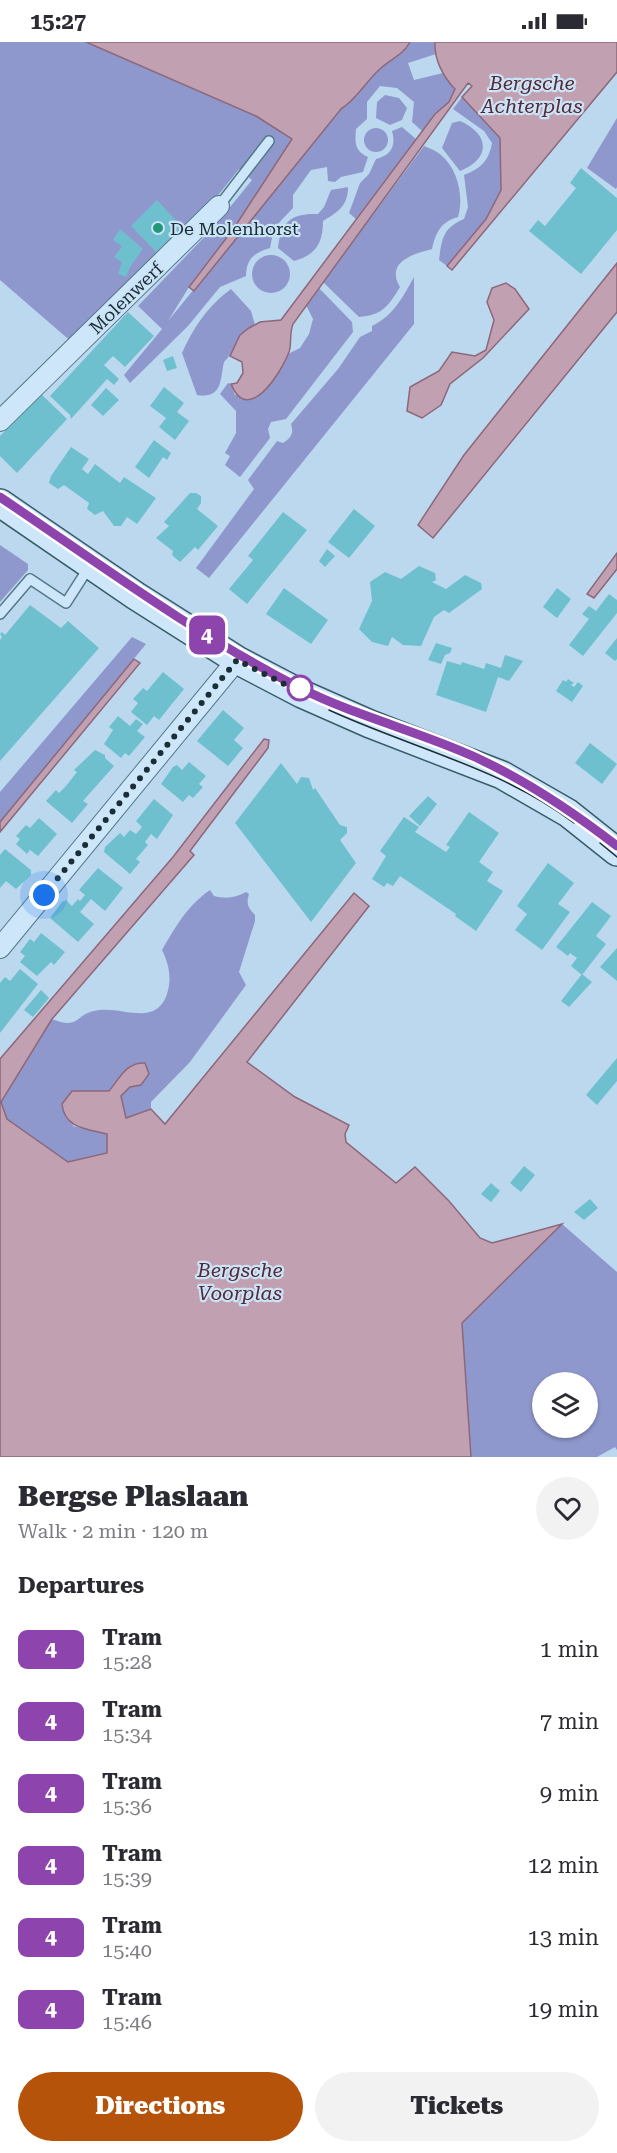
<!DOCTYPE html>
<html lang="en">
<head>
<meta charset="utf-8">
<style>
  body { margin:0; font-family:"Roboto Serif",serif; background:#f2f2f3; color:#2b2b33; height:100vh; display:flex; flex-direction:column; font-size:22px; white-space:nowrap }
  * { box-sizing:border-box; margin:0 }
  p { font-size:20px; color:#7c7c81 }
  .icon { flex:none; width:33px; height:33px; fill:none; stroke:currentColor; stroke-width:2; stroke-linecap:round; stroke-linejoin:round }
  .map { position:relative; height:1415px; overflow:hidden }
  .sheet { display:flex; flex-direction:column; background:#fff; flex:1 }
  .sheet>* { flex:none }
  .badge { padding:0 12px; border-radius:9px; font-size:21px; line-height:39px }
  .fabs { position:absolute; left:532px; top:1330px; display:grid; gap:12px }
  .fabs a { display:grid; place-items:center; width:66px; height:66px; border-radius:50%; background:#fff; box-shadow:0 2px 4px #0004; font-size:30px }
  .you { position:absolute; width:30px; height:30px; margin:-15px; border:4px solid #fff; border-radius:50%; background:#1a73e8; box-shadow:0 0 0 9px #1a73e833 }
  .map>.badge { position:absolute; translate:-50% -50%; box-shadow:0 0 0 3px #fff }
  h2 { padding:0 18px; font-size:22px; line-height:54px }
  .round { display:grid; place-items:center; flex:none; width:63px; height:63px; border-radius:32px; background:#f2f2f3 }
  .overview { display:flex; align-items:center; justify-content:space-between; height:102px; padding:0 18px }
  h1 { font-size:28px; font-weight:800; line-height:45px }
  .action { display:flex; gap:12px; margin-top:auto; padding:12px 18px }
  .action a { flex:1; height:69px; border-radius:36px; background:#b45309; color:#fff; font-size:24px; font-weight:800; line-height:69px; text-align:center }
  .action a+a { background:#f2f2f3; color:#2b2b33 }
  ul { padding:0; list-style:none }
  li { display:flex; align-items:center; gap:18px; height:72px; padding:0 18px }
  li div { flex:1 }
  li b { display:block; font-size:22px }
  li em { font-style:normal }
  li .badge { min-width:66px; font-weight:700; text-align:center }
  .status { display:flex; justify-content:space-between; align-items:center; height:42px; padding:0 30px; background:#fff; direction:ltr }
  .status svg { height:16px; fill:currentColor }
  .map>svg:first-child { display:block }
</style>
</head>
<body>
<div class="status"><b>15:27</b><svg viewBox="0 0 49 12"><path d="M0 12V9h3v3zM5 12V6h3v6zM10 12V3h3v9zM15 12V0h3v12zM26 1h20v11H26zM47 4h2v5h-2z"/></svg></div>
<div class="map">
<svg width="617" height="1415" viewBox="0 0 617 1415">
  <rect width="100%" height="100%" fill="#bbd8ef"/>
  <!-- green -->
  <path fill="#8f98cd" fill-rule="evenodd" d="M0,0H86L256,74L292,98L234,186L189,245L168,279L341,67C358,56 366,39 381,26C391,17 404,12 410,0H435L436,12L408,21L414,38L443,31L455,47L449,60L422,89L412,80L414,60L397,46L380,44L367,60V77L356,87C355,100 354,109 368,115L363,130L341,135L335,140L328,139L327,125L311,128L293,153V166L274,186L270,206C255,210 246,217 246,234L220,245L188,284L130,341L124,333L162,287L138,264L213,186L252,138L239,127L204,171L74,302L0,238Z
    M385,53L399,56L407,66L402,78L390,83L376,76L377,60Z
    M462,55L500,95L501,148L486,177L447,224L439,218C442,196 443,186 464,177L468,165L464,133C480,127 489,119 492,101L484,89L453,67Z
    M617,76V145L616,147L587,126Z
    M460,79C490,92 491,117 460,129L442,106L452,81Z
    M402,85L416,97L356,177L349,171L360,141L369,132L376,117C392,113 396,103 392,89Z
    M364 98a12 12 0 1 1 24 0a12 12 0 1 1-24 0Z
    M424,104C429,106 437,109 441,113C458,127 464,155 458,175C441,180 436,190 432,207C413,212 385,220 400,245C388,265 382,273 359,275L323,240Z
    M348,145C348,164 338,170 323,179C323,201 316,213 294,219L278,206C281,179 292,171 318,172L324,165L331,148Z
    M252 232a19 19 0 1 1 38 0a19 19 0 1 1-38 0Z
    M414,235V282L209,536L196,526L254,447L248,438L277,399L283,401C291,396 294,392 291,382L338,327L360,295L372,289V284C393,274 403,255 414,235Z
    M319,246L352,280L353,290L286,377L271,380L268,387L270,396L240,435L225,423L230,414L225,411L236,391V369L220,352L228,341L231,342L235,353L265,349L288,312L300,306L309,292L313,277L306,263Z
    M231,247L251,269L255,283C237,292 236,309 224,320C220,337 223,357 197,353L182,311C194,285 207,265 231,247Z
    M0,503L28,522V528L0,560Z
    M132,595L146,602L0,780V750Z
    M210,848L214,854C226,857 235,856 246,850L249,852C246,862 248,866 255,873V879L239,930L246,943L190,1020L151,1060V1067L126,1077L121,1054L130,1045L141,1043L122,1034L109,1049H72L73,1084L107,1092V1111L68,1120L7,1077L1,1060L52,977C79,988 75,973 94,969C120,962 155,987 167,952C172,936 169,922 162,908C176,884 187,864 210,848Z
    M562,1182L617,1230V1408L615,1405L597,1415H471L462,1281ZM543,1341H588V1386H543Z"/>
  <!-- water -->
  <path fill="#c0a0b1" stroke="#8d677a" stroke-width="1.5" d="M86,0H410C404,12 391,17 381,26C366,39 358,56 341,67L194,249L189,245L234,186L292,97L256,74Z
    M435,0H617V30L452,228L447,224L486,177L501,148L500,96L462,55L472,44L468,41L293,282C289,292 292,301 289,310C281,331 248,384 231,342L237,341L243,331L242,320L230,314L240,293L249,286L260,280L281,278L435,72L449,60L455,47C443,35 434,17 435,0Z
    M617,221V270L433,496L418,483L464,413Z
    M506,241L515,247L529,267L483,316L450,342L441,363L422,376L407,369L410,345L439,329L452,310L475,314L486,308L494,278L487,260L492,246Z
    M617,511V527L594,556L587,552Z
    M134,617L140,621L0,790V780Z
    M264,697L269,698L268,706L190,809L194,813L52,977L1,1060L7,1077L68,1120L107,1111V1092C87,1087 64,1086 62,1062L72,1049H109C120,1036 126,1020 145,1021L149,1032L141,1043L130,1045L121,1054L126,1076L151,1067L165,1082L354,851L369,864L247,1020L295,1055L349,1083L345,1092L346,1100L396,1141L415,1125L449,1159L480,1196L492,1201L562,1182L462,1281L471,1415H0V1017L173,815Z"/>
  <!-- building -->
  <path fill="#6fc0cf" d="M581,126L617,156V188L581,232L529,189L538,178L545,184L576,146L570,141Z
    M157,158L185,188L159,213L131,184Z
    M120,187L143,207L130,225L126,235L118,232L122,220L114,215L122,204L113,198Z
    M128,270L154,294L125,325L113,314L104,323L119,337L114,343L107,337L71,377L70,373L50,354Z
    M173,314L177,326L167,329L163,318Z
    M164,345L184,361L177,370L189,379L175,398L159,385L166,376L150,364Z
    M106,346L119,358L103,374L91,363Z
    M41,352L67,377L17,431L0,414V394Z
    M154,398L171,411L167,418L163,415L149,436L135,425Z
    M71,405L89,417L82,427L88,432L95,422L120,441L124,435L156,456L137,482L127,475L121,484H114L103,469L95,473L87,467L89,461L64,443L58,447L49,441L51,434Z
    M190,451H196L201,454V461L197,467L218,484L198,508L195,505L180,520L172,513L173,509L156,496L169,484L164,480Z
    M354,467L375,484L349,516L328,500Z
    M283,470L307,488L247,562L229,547L253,518L248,514Z
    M327,507L335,514L325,525L319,519Z
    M419,524L435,531L436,538L432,540L446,547L465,533L481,541L482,547L449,571L444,568L434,575L421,604L403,603L392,595L388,604L372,600L359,587L372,559L370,540L385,530L401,537Z
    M284,546L328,578L311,602L266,572Z
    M557,546L571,557L557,576L543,565Z
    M609,552L617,558V571L583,614L569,603L589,577L582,572L589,564L596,569Z
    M30,563L61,586L68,579L99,606L0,719V598L2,595L0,592L2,590L5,593Z
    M617,596V617L615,619L605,611Z
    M436,601L452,606L450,611L445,613L441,622L428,618Z
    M505,613L523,619L509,639L498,635L486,670L436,653L447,619L461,623L462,620L484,627L486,621L501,626Z
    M163,630L184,647L159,678L154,674L147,683L131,670L138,661L133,657L143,646L147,649Z
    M568,637L574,641L571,643L574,645L578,640L583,644L572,660L556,649L563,638L566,640Z
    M223,668L244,686L234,698L243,706L228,724L197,699Z
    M118,674L130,684L136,677L143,682L137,689L145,695L129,714L125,711L121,716L104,702L113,688L109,685Z
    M590,701L617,722L602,742L575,721Z
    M95,708L105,713V716L114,724L83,759L88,762L72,781L46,759L56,748L59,751L66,744L77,730L74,728Z
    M189,720L206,734L199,742L203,745L193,756L189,753L183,760L161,742L173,725L177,723L182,728Z
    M281,721L297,742L301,735L309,736L313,748L315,746L340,783L347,785V791L340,798L356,821L311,880L235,781Z
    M428,754L437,762L420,784L409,774Z
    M154,757L173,773L157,797L151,792L145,800L148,803L136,817L140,820L130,832L104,810L105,805L120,791L124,795L130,788L136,792L142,785L136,779Z
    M469,770L499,791L479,820L493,830L487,839L503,849L476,889L455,874L456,872L400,834L393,844L387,841L384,845L372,837L386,814L380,809L404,775L419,785L415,790L446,810L450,805L446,803Z
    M39,776L57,792L38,814L30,808L27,812L16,802L20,797L16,794L26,783L30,786Z
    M5,807L31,828V833L16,847L6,839L0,846V813Z
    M548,821L574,841L558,862L570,870L542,908L515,888L527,872L517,864Z
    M98,826L123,846L105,869L91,857L80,870L94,882L78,900L50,876L62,860L66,858L72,864L78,857L80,859L85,853L79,848Z
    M592,860L611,874L596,894L606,902L582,933L571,924L577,916L570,911L568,914L556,905Z
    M41,891L65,910L54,923L51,920L37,934L20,920L25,914L20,910L30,897L34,900Z
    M617,906V939L600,925Z
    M20,927L38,942L0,991V941L5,935L10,939Z
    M582,932L592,940L569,965L561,959Z
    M41,948L49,956L33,975L24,968Z
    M617,1016V1039L597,1063L586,1053Z
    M524,1124L535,1133L521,1150L510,1141Z
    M491,1141L500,1149L491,1160L481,1152Z
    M590,1157L598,1166L584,1178L574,1170Z"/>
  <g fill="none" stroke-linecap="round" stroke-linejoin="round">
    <defs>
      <path id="lane" d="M219,164L269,99
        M0,572L30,537L66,561L89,525"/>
      <path id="street" d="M0,379L219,164
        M0,906L237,618"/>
      <path id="secondary" d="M0,461L136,554L237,618L302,652L370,682L502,733L568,771L617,810"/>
    </defs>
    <!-- lane casing -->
    <use href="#lane" stroke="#557987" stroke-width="12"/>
    <!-- street casing -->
    <use href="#street" stroke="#557987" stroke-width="22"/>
    <!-- secondary casing -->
    <use href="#secondary" stroke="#385c68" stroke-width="30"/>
    <!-- lane -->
    <use href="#lane" stroke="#cee6fa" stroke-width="9"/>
    <!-- street -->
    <use href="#street" stroke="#cee6fa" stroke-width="20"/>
    <!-- secondary -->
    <use href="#secondary" stroke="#cee6fa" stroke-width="27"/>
    <!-- tram -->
    <path stroke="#1a2f35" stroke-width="1.5" d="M0,455C98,521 195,596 302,647C358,674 419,689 475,715C527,739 572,769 617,804
      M329,668C409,705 504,727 574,781
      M600,801L617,815"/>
  </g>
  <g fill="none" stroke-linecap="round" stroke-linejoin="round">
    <defs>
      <path id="line" d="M0,455C98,521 193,591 298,645C355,674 418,689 475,715C527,739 572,769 617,804"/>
    </defs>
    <!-- line casing -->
    <use href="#line" stroke="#fff" stroke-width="14"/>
    <!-- line -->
    <use href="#line" stroke="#8e44ad" stroke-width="9"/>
    <!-- walk -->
    <path stroke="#1a2f35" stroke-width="6" stroke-dasharray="0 10.8" d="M44,853L237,618L302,651L300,646"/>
  </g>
  <!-- markers -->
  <circle fill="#229879" stroke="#cbe3f6" stroke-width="2" cx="158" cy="186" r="6"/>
  <circle fill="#fff" stroke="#8e44ad" stroke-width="3" cx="300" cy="646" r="12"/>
  <g text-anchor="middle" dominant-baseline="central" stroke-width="4.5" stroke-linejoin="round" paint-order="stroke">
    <!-- poi labels -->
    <g font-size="18" fill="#1a2f35" stroke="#cbe3f6" text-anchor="start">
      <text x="170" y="186">De Molenhorst</text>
    </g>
    <!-- street labels -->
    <g font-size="18" fill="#1a2f35" stroke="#cbe3f6">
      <text transform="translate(126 256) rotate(-44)">Molenwerf</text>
    </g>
    <!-- water labels -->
    <g font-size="20" font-style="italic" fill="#562937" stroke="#cbe3f6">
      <text x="532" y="41">Bergsche<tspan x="532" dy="23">Achterplas</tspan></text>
      <text x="240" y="1228">Bergsche<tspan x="240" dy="23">Voorplas</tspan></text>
    </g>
  </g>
</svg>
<div class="fabs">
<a><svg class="icon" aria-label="layers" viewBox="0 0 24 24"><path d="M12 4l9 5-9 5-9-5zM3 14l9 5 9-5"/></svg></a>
</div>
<div class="you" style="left:44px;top:853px"></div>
<b class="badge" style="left:207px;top:593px;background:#8e44ad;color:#fff">4</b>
</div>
<section class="sheet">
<div class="overview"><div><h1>Bergse Plaslaan</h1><p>Walk · 2 min · 120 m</p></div><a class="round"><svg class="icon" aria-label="heart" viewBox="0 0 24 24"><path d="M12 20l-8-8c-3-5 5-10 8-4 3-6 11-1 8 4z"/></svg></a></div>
<h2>Departures</h2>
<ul>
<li><span class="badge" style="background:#8e44ad;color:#fff">4</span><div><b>Tram</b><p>15:28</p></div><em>1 min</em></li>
<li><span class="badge" style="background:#8e44ad;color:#fff">4</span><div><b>Tram</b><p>15:34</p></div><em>7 min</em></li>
<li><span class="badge" style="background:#8e44ad;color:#fff">4</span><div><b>Tram</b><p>15:36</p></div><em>9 min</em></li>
<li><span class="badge" style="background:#8e44ad;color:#fff">4</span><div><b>Tram</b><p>15:39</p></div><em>12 min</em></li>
<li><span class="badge" style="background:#8e44ad;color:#fff">4</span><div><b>Tram</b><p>15:40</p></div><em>13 min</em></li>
<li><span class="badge" style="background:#8e44ad;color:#fff">4</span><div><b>Tram</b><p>15:46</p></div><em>19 min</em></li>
</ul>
<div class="action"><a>Directions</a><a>Tickets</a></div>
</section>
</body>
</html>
